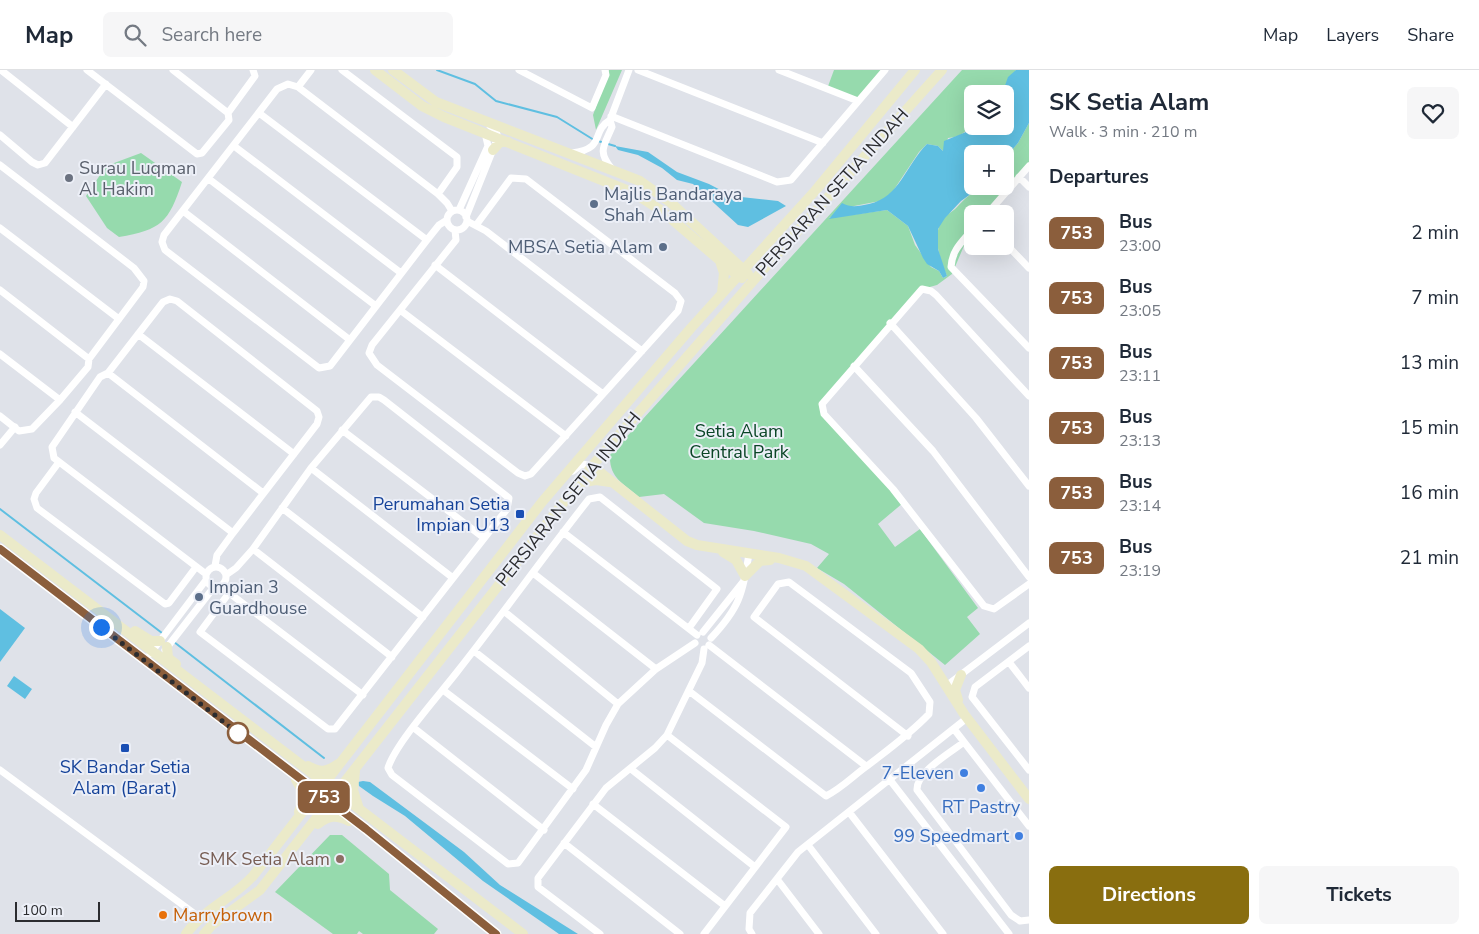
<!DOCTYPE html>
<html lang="en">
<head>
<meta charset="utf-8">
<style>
  body { margin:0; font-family:"Nunito Sans",sans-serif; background:#f6f6f7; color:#1f2937; height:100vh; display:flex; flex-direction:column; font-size:19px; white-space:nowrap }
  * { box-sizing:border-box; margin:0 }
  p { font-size:16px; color:#747a83 }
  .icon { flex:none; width:28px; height:28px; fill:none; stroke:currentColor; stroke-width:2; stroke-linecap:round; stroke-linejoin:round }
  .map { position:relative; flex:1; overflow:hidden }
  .drawer { display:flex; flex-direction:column; background:#fff; width:450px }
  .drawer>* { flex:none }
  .badge { padding:0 10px; border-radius:8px; font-size:18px; line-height:32px }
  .fabs { position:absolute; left:964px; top:15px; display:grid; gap:10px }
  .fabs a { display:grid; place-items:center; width:50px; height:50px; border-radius:8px; background:#fff; box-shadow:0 5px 20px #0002; font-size:25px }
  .scale { position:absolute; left:15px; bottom:12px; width:85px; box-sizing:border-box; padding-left:5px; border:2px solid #2b2c2f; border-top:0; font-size:14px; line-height:18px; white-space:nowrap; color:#2b2c2f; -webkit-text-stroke:4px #eceff7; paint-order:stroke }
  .you { position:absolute; width:25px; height:25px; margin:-12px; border:4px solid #fff; border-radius:50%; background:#1a73e8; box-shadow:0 0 0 8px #1a73e833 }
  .map>.badge { position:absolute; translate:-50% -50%; box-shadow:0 0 0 2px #fff }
  h2 { padding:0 20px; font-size:19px; line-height:45px }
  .round { display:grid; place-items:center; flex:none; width:52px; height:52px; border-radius:8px; background:#f6f6f7 }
  .headline { display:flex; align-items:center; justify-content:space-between; height:85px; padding:0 20px }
  h1 { font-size:24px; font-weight:700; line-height:38px }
  .cta { display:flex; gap:10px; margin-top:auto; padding:10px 20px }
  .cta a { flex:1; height:58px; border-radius:8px; background:#896e0f; color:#fff; font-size:20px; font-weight:700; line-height:58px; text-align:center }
  .cta a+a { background:#f6f6f7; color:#1f2937 }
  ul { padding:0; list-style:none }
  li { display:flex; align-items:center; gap:15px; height:65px; padding:0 20px }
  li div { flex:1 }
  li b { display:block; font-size:19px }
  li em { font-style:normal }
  li .badge { min-width:55px; font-weight:700; text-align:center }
  header { display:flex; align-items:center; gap:30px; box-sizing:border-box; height:70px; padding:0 25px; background:#fff; border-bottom:1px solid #e0e1e3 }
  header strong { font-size:24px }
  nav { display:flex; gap:28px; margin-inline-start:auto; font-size:18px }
  .search { width:350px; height:45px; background:#f6f6f7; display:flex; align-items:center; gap:12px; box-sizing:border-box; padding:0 18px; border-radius:8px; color:#747a83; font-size:19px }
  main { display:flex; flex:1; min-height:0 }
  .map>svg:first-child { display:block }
</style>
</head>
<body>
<header>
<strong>Map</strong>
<div class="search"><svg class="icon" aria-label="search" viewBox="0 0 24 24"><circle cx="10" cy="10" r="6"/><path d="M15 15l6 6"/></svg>Search here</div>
<nav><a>Map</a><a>Layers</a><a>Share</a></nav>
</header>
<main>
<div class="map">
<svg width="1029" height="864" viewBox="0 0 1029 864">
  <rect width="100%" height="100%" fill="#dfe2e9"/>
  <!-- green -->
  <path fill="#96daad" d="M609,0H622L596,60L593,45Z
    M834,0H884L858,31L827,19Z
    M962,0H1016L1002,24H972C972,45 975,66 948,68L944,82L938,76L927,74L919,82L891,124L880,131L849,137L829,148L887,140L908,156L915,175L931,197L939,201L943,208L947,206C940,190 931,165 943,149C947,144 954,141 958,136C974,119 982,116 1005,116V88L1018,73L1029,53V92L984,144H972V157L952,204L937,215L926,218L820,339L903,433L878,454L895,477L920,459L978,538L967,547L980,564L945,595L844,514L817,498L829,484L811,474L754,461L704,453L664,424L639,427C623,413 609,408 610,385Z
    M141,83L182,112C169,152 161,160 119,167L107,158L86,126L106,96Z
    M330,765H342L389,804L390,820L438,859L434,864H363L359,861L357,864H333L275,822Z"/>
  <!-- water -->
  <path fill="#5fbfe1" d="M1016,0H1029V53L1018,73L1005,88V84H972V116H982L961,131L945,148L938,159V179L947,206L943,208L939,201L927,194L923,188L908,156L887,140L829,149L842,133C851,138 859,136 869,134C900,127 906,95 927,74L938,76L943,81L944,71L966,62L972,54V56H1005V24H1002L1008,7Z
    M615,76L648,82L677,102L709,114L732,126L778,131L786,136L748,157L738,155L693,114L677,110L662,98L638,85L618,80Z
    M0,539L25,558L0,592Z
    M14,606L32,619L25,629L7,616Z
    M363,711L370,712L464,782L500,815L578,864H559L483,811L405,746L373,726L359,716L358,712Z"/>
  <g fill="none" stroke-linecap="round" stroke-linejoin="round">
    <!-- stream -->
    <path stroke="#5fbfe1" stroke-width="2" d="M437,0L475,14L496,31L557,47L594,70
      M598,71L615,76
      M0,439L162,563
      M174,572L324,688"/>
    <!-- street -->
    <path stroke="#fff" stroke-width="7" d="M1,0L73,57
      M87,0L197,84L202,83L229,50L228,43
      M173,0L228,43
      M342,0L457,87V97L438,124
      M519,0L592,38L606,5L605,0
      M638,0L823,73
      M779,0L858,31
      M298,17L311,0
      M228,43L255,6L253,0
      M259,43L427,170
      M611,46L777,112L791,110L885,0
      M610,50L612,57C604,76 597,81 612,99
      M0,65L32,92L38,95L45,93L106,14
      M234,76L401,203
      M572,83C607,78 590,62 610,50L629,0
      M0,95L134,198L144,211L143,217L89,289L88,297L60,330L32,359L19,361L0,346
      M1019,107L1029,117
      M209,109L376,236
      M459,140L488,76L485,63
      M447 150a10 10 0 1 1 20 0a10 10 0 1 1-20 0Z
      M183,141L350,270
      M987,144L1029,96
      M466,147L498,67L495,59L490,56
      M447,150L439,155L427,170L330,296L319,298L165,180L162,172L164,165L277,19L288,14L298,17L438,124L447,133L452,141
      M467,151L486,161L642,281
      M0,158L119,249
      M455,160L456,170L372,275L369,283L377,295L518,403L525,406L531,404L678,241L681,231L675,223L526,109L511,108L477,154
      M972,160C962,172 952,180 951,197L1029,278
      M1005,173L1029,198
      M435,195L603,324
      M0,220L89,289
      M400,240L566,366
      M890,253L976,348L1029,416
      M138,264L294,384
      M0,284L60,330
      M854,296L933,381L1029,507
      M108,303L263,423
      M1029,326L936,225L931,221L922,219L822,334L824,344L893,419L984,536L994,539L1029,514
      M75,342L233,463
      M342,360L484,468
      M0,375L15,357
      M59,392L36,423L34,429L37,438L165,534L169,533L196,497
      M311,398L453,508
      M573,401L582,394L592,396
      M282,438L423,547
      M563,462L697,565
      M253,479L392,587
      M206 507a10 10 0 1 1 20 0a10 10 0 1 1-20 0Z
      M533,503L656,599
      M206,504L54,388L52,377L100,307L108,303L163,232L170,229L177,231L317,341L319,347L317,354L233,463L217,485L215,496
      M226,505L236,498L253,479L311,398L371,327H379L384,330L509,428L507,439L335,659H328L200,562L229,523
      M220,516L363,625
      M505,542L618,634
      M689,558L717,519L600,427L589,429C544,486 502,545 457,602C440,624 395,674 388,698L392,705L508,794L518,793L586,700L606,655L618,634L656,599L695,573
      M703,562L743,512
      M711,568C740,537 742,525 749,484
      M709,575L866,696
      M1029,576L975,617L972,627L1029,700
      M165,580L214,517
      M474,581L596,677
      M150,584L206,510
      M1009,592L1029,618
      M946,616L1029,553
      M443,620L573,719
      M689,621L826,726C842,718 853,706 867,696C889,679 910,664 929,644L930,632L911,603L789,512L778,514L754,547L908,666
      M414,658L544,760
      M954,659L1029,756
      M667,665L786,757L704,864
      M964,672C950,683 916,702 917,720L1011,845L1020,851L1029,850
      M631,699L755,797
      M0,700L199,847
      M890,710L1009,864
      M593,734L725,836
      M849,742L943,864
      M564,773L680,864
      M808,775L876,864
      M777,809L819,864
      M600,864L538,817V808L606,718L655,678L667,665L702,593L704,579
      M752,864L749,859L750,843L798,782L967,648"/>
    <!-- secondary -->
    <path stroke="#ebeac9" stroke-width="10" d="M375,0L422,36L444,47L634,123L662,141L738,206L742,208
      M393,0L436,32L640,111L670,132L748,204
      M493,80L500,72H508
      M720,191L724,203L722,223
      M592,396L687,471L697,475L779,488L806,496L919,579L931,592L964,644L1029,729
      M578,413L596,410L610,412
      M0,465L523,864
      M0,479L366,759L496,864
      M723,482L736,490L745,506L760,491L770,490
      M135,561L151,571H160
      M167,577L168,588L176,594
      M958,630L955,620L961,605
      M308,696C320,703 327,702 338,694
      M355,701L353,720L359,739
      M296,710L305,725L299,742
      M318,754C329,745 337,745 349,751
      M186,864C205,838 232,829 253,806L542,432L691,258L815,121L915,0
      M204,864L212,855L260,820L592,396L753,211L942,0"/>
  </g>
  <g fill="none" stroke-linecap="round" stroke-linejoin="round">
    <defs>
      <path id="line" d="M0,479L366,759L496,864"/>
    </defs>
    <!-- line casing -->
    <use href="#line" stroke="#fff" stroke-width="11"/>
    <!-- line -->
    <use href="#line" stroke="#8b5e3c" stroke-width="8"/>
    <!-- walk -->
    <path stroke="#2b2c2f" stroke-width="5" stroke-dasharray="0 9" d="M101,557L238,663"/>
  </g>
  <!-- markers -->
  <circle fill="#6b7280" stroke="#eceff7" stroke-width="2" cx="69" cy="108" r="5"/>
  <g fill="#5c6f8a" stroke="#eceff7" stroke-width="2">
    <circle cx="594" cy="134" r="5"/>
    <circle cx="663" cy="177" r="5"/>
    <circle cx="199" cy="527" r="5"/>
  </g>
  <g fill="#1a4fb4" stroke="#eceff7" stroke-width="2">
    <rect x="515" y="439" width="10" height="10" rx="2.5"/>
    <rect x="120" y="673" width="10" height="10" rx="2.5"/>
  </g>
  <circle fill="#fff" stroke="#8b5e3c" stroke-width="2.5" cx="238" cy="663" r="10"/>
  <g fill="#3f7fe0" stroke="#eceff7" stroke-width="2">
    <circle cx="964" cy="703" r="5"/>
    <circle cx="981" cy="718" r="5"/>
    <circle cx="1019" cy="766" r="5"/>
  </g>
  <circle fill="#8d6e63" stroke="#eceff7" stroke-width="2" cx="340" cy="789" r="5"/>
  <circle fill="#e8710a" stroke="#eceff7" stroke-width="2" cx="163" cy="845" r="5"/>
  <g text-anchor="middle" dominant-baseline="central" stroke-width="4" stroke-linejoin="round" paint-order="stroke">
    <!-- worship labels -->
    <g font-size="18" fill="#5b616d" stroke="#eceff7" text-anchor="start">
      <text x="79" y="98">Surau Luqman<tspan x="79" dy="21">Al Hakim</tspan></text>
    </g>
    <!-- street labels -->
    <g font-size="18" fill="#2b2c2f" stroke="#eceff7">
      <text transform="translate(832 122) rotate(-48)">PERSIARAN SETIA INDAH</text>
      <text transform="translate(568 429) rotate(-51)">PERSIARAN SETIA INDAH</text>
    </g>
    <!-- service labels -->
    <g font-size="18" fill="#4e5e75" stroke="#eceff7" text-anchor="start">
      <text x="604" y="124">Majlis Bandaraya<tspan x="604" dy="21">Shah Alam</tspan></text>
      <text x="653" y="177" text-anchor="end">MBSA Setia Alam</text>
      <text x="209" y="517">Impian 3<tspan x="209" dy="21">Guardhouse</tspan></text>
    </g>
    <!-- park labels -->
    <g font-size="18" fill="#0a4526" stroke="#eceff7">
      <text x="739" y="361">Setia Alam<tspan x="739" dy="21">Central Park</tspan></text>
    </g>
    <!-- transit labels -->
    <g font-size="18" fill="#164399" stroke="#eceff7" text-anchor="end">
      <text x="510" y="434">Perumahan Setia<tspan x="510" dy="21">Impian U13</tspan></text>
      <text x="125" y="697" text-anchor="middle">SK Bandar Setia<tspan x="125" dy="21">Alam (Barat)</tspan></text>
    </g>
    <!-- shop labels -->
    <g font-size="18" fill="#366cbe" stroke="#eceff7" text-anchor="end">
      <text x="954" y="703">7-Eleven</text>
      <text x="981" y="737" text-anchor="middle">RT Pastry</text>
      <text x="1009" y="766">99 Speedmart</text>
    </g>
    <!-- education labels -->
    <g font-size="18" fill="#785e54" stroke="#eceff7" text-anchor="end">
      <text x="330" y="789">SMK Setia Alam</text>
    </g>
    <!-- food labels -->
    <g font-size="18" fill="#c56008" stroke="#eceff7" text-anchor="start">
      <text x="173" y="845">Marrybrown</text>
    </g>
  </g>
</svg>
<div class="fabs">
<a><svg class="icon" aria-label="layers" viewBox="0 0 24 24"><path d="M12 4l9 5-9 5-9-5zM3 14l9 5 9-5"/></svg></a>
<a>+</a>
<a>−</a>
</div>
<div class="scale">100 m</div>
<div class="you" style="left:101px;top:557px"></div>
<b class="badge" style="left:324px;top:727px;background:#8b5e3c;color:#fff">753</b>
</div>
<section class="drawer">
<div class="headline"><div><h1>SK Setia Alam</h1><p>Walk · 3 min · 210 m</p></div><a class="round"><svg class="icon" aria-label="heart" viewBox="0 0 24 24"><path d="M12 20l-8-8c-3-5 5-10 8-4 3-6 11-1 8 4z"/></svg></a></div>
<h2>Departures</h2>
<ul>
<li><span class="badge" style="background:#8b5e3c;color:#fff">753</span><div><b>Bus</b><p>23:00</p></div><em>2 min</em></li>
<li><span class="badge" style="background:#8b5e3c;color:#fff">753</span><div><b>Bus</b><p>23:05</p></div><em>7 min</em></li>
<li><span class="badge" style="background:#8b5e3c;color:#fff">753</span><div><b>Bus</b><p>23:11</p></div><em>13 min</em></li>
<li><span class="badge" style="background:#8b5e3c;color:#fff">753</span><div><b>Bus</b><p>23:13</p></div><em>15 min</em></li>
<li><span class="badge" style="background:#8b5e3c;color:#fff">753</span><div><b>Bus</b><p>23:14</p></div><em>16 min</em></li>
<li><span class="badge" style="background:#8b5e3c;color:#fff">753</span><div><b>Bus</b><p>23:19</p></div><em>21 min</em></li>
</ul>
<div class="cta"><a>Directions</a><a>Tickets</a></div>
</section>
</main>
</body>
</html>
